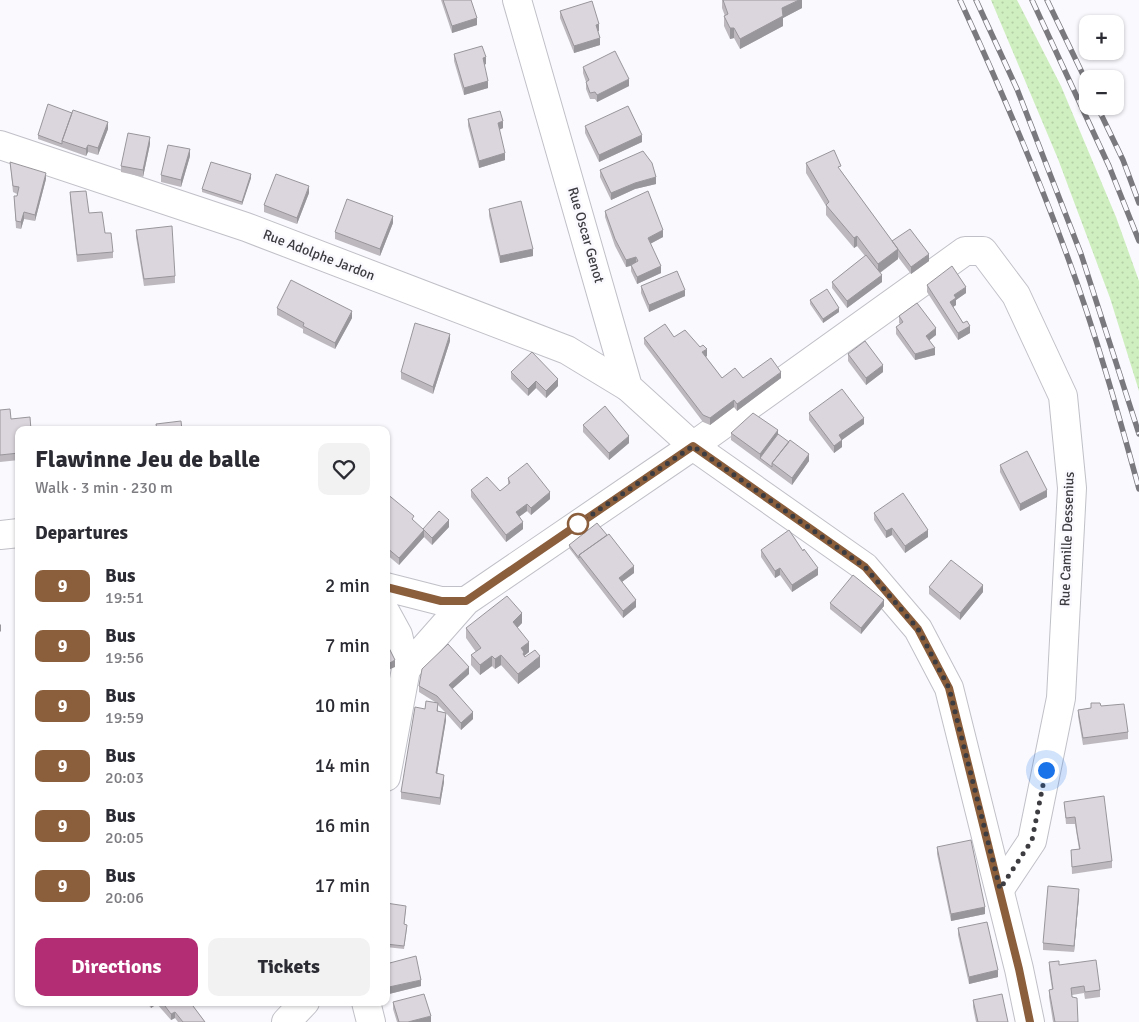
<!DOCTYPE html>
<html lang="en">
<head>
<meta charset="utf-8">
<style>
  body { margin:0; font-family:Signika,sans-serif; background:#f2f2f3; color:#2b2b33; height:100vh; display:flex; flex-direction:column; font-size:19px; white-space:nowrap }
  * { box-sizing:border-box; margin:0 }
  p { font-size:16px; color:#7c7c81 }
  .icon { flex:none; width:28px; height:28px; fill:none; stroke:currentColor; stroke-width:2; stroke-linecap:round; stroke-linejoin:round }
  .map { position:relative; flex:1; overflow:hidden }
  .sheet { position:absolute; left:15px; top:426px; width:375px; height:580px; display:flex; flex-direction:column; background:#fff; border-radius:10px; box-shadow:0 1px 4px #0004 }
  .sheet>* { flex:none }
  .badge { padding:0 10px; border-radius:8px; font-size:18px; line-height:32px }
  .tools { position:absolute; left:1079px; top:15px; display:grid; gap:10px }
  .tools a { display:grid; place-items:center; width:45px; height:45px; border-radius:10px; background:#fff; box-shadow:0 1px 4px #0004; font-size:25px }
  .you { position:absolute; width:25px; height:25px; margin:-12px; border:4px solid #fff; border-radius:50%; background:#1a73e8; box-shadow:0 0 0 8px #1a73e833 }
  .map>.badge { position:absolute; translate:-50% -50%; box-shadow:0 0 0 2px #fff }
  h2 { padding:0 20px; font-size:19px; line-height:45px }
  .round { display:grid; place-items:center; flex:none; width:52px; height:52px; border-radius:10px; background:#f2f2f3 }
  .head { display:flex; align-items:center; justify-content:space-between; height:85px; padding:0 20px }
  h1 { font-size:24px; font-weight:700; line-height:38px }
  .cta { display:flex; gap:10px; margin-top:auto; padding:10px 20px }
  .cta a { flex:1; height:58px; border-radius:10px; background:#b22d74; color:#fff; font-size:20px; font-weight:700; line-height:58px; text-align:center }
  .cta a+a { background:#f2f2f3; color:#2b2b33 }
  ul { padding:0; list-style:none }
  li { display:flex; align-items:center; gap:15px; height:60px; padding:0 20px }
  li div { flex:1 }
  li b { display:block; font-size:19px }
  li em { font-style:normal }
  li .badge { min-width:55px; font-weight:700; text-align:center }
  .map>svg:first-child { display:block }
</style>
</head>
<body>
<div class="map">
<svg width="1139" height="1022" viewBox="0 0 1139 1022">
  <defs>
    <pattern id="grass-dots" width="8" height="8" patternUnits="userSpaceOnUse" patternTransform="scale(1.25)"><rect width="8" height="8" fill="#d0efc0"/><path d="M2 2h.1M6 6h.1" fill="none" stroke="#b4cea6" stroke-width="1.8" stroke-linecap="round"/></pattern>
  </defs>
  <rect width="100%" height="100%" fill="#f9f9fe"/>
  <!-- grass -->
  <path fill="url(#grass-dots)" d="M991,0H1017L1061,86L1116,217L1139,281V391L1110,298L1058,159Z"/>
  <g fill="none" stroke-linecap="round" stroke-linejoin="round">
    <defs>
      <path id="minor" d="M0,145L246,227L567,350L628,387
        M0,535L19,533
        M386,587L441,601H466L693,446L965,251H983L1016,295L1063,396L1072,488L1061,698L1032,841L1000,889
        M386,613L398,635L406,669L386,777
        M406,669L466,601
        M366,1002L371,1022
        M286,1022L305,1002"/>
      <path id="tertiary" d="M517,0L628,387L693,446L865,567L918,629L949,688L1019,969L1030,1022"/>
    </defs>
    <!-- minor casing -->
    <use href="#minor" stroke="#c0c0c8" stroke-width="30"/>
    <!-- tertiary casing -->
    <use href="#tertiary" stroke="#c0c0c8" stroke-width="30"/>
    <!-- minor -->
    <use href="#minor" stroke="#fff" stroke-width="28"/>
    <!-- tertiary -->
    <use href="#tertiary" stroke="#fff" stroke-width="28"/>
    <defs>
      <path id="rail" d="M960,0C999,85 1036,170 1068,258C1096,334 1118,412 1139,489
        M976,0L1017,89L1081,254L1139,434
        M1032,0L1109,166L1139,241
        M1047,0L1088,85
        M1097,106L1123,160L1139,203"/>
    </defs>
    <!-- rail casing -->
    <use href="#rail" stroke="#7a797e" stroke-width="5.5"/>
    <!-- rail -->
    <use href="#rail" stroke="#f9f9fe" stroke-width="4" stroke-dasharray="11" stroke-linecap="butt"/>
  </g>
  <!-- wall -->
  <path fill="#bcb8be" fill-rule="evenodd" d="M441,0H471L477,25L452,33Z
    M722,0H802V8L783,18V26L740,49L734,38L730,39L724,26V16H725L722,8Z
    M560,11L599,31H598L600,45L574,53L560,18Z
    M454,54L486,64L484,65L488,88L464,95L454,61Z
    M583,67L629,86L597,102L595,99H590L586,89V82L583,73Z
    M468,119L503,128L499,130L505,160L479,168L468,126Z
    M585,126L642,142L599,162L585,133Z
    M108,129L98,155L88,152L86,156L38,139V135Z
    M150,144L143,177L121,172V166Z
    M190,156L181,187L161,182V175Z
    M10,162L46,179L35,221L24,219L21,229L16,228L14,196H17V194L13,192Z
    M806,163L841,171L892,241L929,261L911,274L898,257V259L880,273L882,282L847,308L832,288V282L865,256L857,246L854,248L826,215V206L806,173Z
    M600,170L656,184L635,189L611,200L600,177Z
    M251,178L242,205L202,192V189Z
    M70,192L105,233L113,252V258L77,262L70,199Z
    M309,193L297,224L264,212V205Z
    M489,209L533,256L500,263L489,216Z
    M605,211L663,237L650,244L661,273L637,284L631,271V266L626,267L615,246L605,217Z
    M393,223L380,256L335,239V232Z
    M136,230L175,276V283L144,286L136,237Z
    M927,285L966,293L956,300V305L953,307L970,333L958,340L927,292Z
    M641,286L685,296L649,312L641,293Z
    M810,300L839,312L823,323L810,304Z
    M277,308L352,318L335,349L303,333V329L277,315Z
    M899,316L936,335L929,340L935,355L915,360L896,334V327L900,324L899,323Z
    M674,337L707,356L706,357L722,378H781L737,411L734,407L710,425L703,422L644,344V338Z
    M450,341L433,394L401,379V372Z
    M848,354L883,372L866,385L848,361Z
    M511,372L558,386L546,398L536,388L528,396L511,379Z
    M0,410L11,419L19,430V460L0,462Z
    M809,413L864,424L842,440V447L834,453L809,420Z
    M583,425L629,443L609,460L583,432Z
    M731,433L778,434L809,461L792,485L731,440Z
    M1000,465L1047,497L1020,511L1000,472Z
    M508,478L550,499L531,515L527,511L519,517L523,529L506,542L471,497V490L500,491L508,485Z
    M386,493L423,530L449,527L432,545L424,537L399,565L386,554Z
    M874,513L928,537L905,553L892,535L886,538L874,520Z
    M569,545L634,573L622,582L636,607L623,618L569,548Z
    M761,550L818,575L792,592L780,575L775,578L761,557Z
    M929,587L983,592L960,620L929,594Z
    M830,603L884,606L861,634L830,609Z
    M522,623L517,628L529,652L524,656L540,667L518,684L501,665L495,669L492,666L480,675L471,665V655L476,652L466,638V628Z
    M469,674L452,689L473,719L461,730L446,713V720L437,774L444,782L440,805L401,799V792L425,709L435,702L419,692V686ZM438,705L446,713L438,711Z
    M1101,706L1128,732V739L1083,745L1078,716V710Z
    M1064,802L1112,861V868L1072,874L1071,850L1079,849L1075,824H1066Z
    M937,847L985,914L951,921L937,854Z
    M1079,896L1074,952L1043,950V943Z
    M386,903L406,909L404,924L407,928L404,949L386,947Z
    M958,928L998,977L969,984L958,935Z
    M1049,962L1059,965L1100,990V997L1085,999L1084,993L1072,995L1078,1022H1053L1049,997V990L1052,989L1049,969Z
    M386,964L421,986L389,994L386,983Z
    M973,1000L1008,1022H976L973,1007Z
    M146,1002H190L205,1022H178L175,1018L171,1020L157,1004L151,1008Z
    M393,1002L431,1022H397L393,1009Z"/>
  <!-- shaded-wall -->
  <path fill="#99969b" d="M799,0H802V8L783,18V26L740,49V39L782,8Z
    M477,18V25L452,33V26Z
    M599,24V31L596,32V25Z
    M730,28H734V38L730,39Z
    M600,38V45L574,53V46Z
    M486,57V64L483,65V58Z
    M629,79V86L597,102V95Z
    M488,81V88L464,95V88Z
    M503,121V128L498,130V123Z
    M108,122V129L98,155V148Z
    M642,135V142L599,162V155Z
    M150,137V144L143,177V170Z
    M88,145V152L86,156V149Z
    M190,149V156L181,187V180Z
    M505,153V160L479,168V161Z
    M46,173V179L35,221V215Z
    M251,174V178L242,205V202Z
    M656,177V184L635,189L611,200V193L635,183Z
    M309,186V193L297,224V218Z
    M24,212V219L21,229V222Z
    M393,216V223L380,256V249Z
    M663,230V237L648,245V238Z
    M857,236V246L854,248V238Z
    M533,249V256L500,263V256Z
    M898,249V259L878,274V264Z
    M929,254V261L911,274V267Z
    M636,257V264L626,267V260Z
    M661,266V273L637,284V277Z
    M882,275V282L847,308V301Z
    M966,287V293L956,300V305L950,309V302L954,295Z
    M685,290V296L649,312V305Z
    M839,308V312L823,323V319Z
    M352,311V318L335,349V343Z
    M970,326V333L958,340V333Z
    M936,328V335L926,343V336Z
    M450,334V341L433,394V387Z
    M935,348V355L915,360V354Z
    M707,349V356L702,359V352Z
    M883,365V372L866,385V378Z
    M781,372V378L737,411V404Z
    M558,379V386L546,398V391Z
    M536,381V388L528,396V389Z
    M734,400V407L710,425V418Z
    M864,418V424L839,442V435Z
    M778,430V437L760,458V454Z
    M629,436V443L609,460V453Z
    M842,440V447L834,453V446Z
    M809,454V461L792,485V478Z
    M1047,490V497L1020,511V504Z
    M550,492V499L531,515V508Z
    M527,504V511L516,519V512Z
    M449,520V527L432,545V538Z
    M523,522V529L506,542V535Z
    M892,528V535L886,538V531Z
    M424,530V537L399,565V558Z
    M928,530V537L905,553V546Z
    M634,566V573L619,584V578Z
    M780,568V575L775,578V571Z
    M818,568V575L792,592V585Z
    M983,585V592L960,620V613Z
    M636,600V607L623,618V611Z
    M884,600V606L861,634V628Z
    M522,613V623L513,632V622Z
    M1,624V631L0,632V625Z
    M529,642V652L524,656V663L521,648Z
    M501,655V665L495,669V659Z
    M492,656V666L480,675V665Z
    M540,656V667L518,684V674Z
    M395,660V667L386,671V665Z
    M469,667V674L449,692V685Z
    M473,712V719L461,730V723Z
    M446,713V720L436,780V773Z
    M444,775V782L440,805V798Z
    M1079,889V896L1074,952V946Z
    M985,907V914L951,921V914Z
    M998,970V977L969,984V977Z
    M421,980V986L389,994V987Z
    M151,1002H157V1004L151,1008Z
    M175,1012V1018L171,1020V1014Z
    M431,1016V1022H408Z"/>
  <!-- building -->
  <path fill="#dbd6dd" stroke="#99969b" d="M443,0H471L477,18L452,26Z
    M723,0H799L782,8L783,16L740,39L734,28H730L724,16L728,14Z
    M592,1L599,24L596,25L600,38L574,46L560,11Z
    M482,46L486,57L483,58L488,81L464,88L454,54Z
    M615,51L629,79L597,95L595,92L590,93L586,82L589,80L583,67Z
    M48,104L72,113L62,141V144L38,135Z
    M628,106L642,135L599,155L585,126Z
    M73,110L108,122L98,148L88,145L86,149L62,141Z
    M500,111L503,121L498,123L505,153L479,161L468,119Z
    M128,133L150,137L143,170L121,166Z
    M168,145L190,149L181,180L161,175Z
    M834,150L841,166L838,167L898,249L878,264L857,236L854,238L826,205L829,202L806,163Z
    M643,151L652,163L656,177L635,183L611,193L600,170Z
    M10,162L46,173L35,215L24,212L21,222L16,221L14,196H17L19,187L13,186Z
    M211,162L251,174L242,202L202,189Z
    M276,174L309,186L297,218L264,205Z
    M86,191L89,213L102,212L105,233H111L113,252L77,255L70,192Z
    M648,191L663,230L648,238L661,266L637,277L631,265L638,261L636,257L626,260L615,239L605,211Z
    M347,199L393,216L380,249L335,232Z
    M521,201L533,249L500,256L489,209Z
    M172,226L175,276L144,279L136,230Z
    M910,229L929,254L911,267L892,241Z
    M866,255L882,275L847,301L832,282Z
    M952,266L966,287L954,295L956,298L950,302L963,323L967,321L970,326L958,333L927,285Z
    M677,271L685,290L649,305L641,286Z
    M291,280L352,311L335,343L303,326L304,323L277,308Z
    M827,289L839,308L823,319L810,300Z
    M917,303L936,328L926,336L935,348L915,354L896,327L903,322L899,316Z
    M415,323L450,334L433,387L401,372Z
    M665,324L674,337L685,330L700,347L703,345L707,349L702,352L722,378L735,368L743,378L771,358L781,372L737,404L734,400L710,418L703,415L644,338Z
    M865,341L883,365L866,378L848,354Z
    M532,352L558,379L546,391L536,381L528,389L511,372Z
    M842,389L864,418L839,435L842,440L834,446L809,413Z
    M605,406L629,436L609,453L583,425Z
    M10,409L11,419L30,417L31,430H19V453L0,455V410Z
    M753,413L778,430L760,454L731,433Z
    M181,421L182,430H157L156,424Z
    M778,434L789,442L772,463V467L760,458Z
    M790,440L809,454L792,478L772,463Z
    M1027,451L1047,490L1020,504L1000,465Z
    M527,463L550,492L531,508L527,504L516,512L523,522L506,535L471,490L487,477L500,491L510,483L508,478Z
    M386,493L414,516L412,519L424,530L399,558L386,547Z
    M903,493L928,530L905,546L892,528L886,531L874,513Z
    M439,511L449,520L432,538L423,529Z
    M597,523L607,535L579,555V558L569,545Z
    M789,530L803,551L804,549L818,568L792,585L780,568L775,571L761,550Z
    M609,534L634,566L619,578L636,600L623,611L579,555Z
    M951,560L983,585L960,613L929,587Z
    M853,575L884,600L861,628L830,603Z
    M507,596L522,613L513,622L529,642L521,648L524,652L523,654L525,657L535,650L540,656L518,674L501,655L495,659L492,656L480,665L471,655L481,648L466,628Z
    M386,642L395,660L386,665Z
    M448,644L469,667L449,685L473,712L461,723L437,696L419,686L422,669Z
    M426,701L438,703L437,711L446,713L436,773L444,775L440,798L401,792L415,707L425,709Z
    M1091,703H1100L1101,706L1124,704L1128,732L1083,738L1078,710L1091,708Z
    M1104,796L1112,861L1072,867L1071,850L1080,849L1077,832L1075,817L1066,818L1064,802Z
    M971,840L985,907L951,914L937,847Z
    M1048,886L1079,889L1074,946L1043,943Z
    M386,903L406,906L404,924L407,925L404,946L386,944Z
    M987,922L998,970L969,977L958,928Z
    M416,956L421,980L389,987L386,976V964Z
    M1096,960L1100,990L1085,992L1084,986L1071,988L1072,997L1077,998L1078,1022H1055L1049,990L1053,989L1049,962L1059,961V965Z
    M424,994L431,1016L408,1022H399L393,1002Z
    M1002,994L1008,1022H978L973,1000Z
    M162,1002H190L205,1022H183L175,1012L171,1014Z"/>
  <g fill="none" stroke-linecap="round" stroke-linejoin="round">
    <defs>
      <path id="line" d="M386,587L441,601H466L693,446L865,567L918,629L949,688L1019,969L1030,1022"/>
    </defs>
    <!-- line casing -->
    <use href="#line" stroke="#fff" stroke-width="11"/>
    <!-- line -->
    <use href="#line" stroke="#8b5e3c" stroke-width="8"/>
    <!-- walk -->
    <path stroke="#3d3c40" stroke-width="5" stroke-dasharray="0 9" d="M578,524L693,446L865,567L918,629L949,688L1000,889L1032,840L1046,770"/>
  </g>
  <!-- markers -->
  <circle fill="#fff" stroke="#8b5e3c" stroke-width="2.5" cx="578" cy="524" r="10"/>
  <g text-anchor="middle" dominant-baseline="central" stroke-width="5" stroke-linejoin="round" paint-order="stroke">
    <!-- street labels -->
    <g font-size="14" fill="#3d3c40" stroke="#f9f9fe">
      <text transform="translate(586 235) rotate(74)">Rue Oscar Genot</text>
      <text transform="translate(319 255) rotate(21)">Rue Adolphe Jardon</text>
      <text transform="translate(1067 539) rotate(-88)">Rue Camille Dessenius</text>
    </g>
  </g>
</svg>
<div class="tools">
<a>+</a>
<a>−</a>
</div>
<div class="you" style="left:1046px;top:770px"></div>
<section class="sheet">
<div class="head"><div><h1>Flawinne Jeu de balle</h1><p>Walk · 3 min · 230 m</p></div><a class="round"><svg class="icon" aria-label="heart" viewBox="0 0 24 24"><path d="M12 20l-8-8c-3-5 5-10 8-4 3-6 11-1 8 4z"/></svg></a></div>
<h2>Departures</h2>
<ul>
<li><span class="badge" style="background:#8b5e3c;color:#fff">9</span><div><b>Bus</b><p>19:51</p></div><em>2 min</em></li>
<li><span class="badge" style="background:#8b5e3c;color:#fff">9</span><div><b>Bus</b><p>19:56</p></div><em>7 min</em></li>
<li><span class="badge" style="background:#8b5e3c;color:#fff">9</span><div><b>Bus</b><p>19:59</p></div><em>10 min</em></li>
<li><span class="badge" style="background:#8b5e3c;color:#fff">9</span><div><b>Bus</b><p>20:03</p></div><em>14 min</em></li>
<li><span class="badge" style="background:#8b5e3c;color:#fff">9</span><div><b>Bus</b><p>20:05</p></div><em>16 min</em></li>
<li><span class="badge" style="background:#8b5e3c;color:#fff">9</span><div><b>Bus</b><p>20:06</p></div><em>17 min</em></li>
</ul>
<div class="cta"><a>Directions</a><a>Tickets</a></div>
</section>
</div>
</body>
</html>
